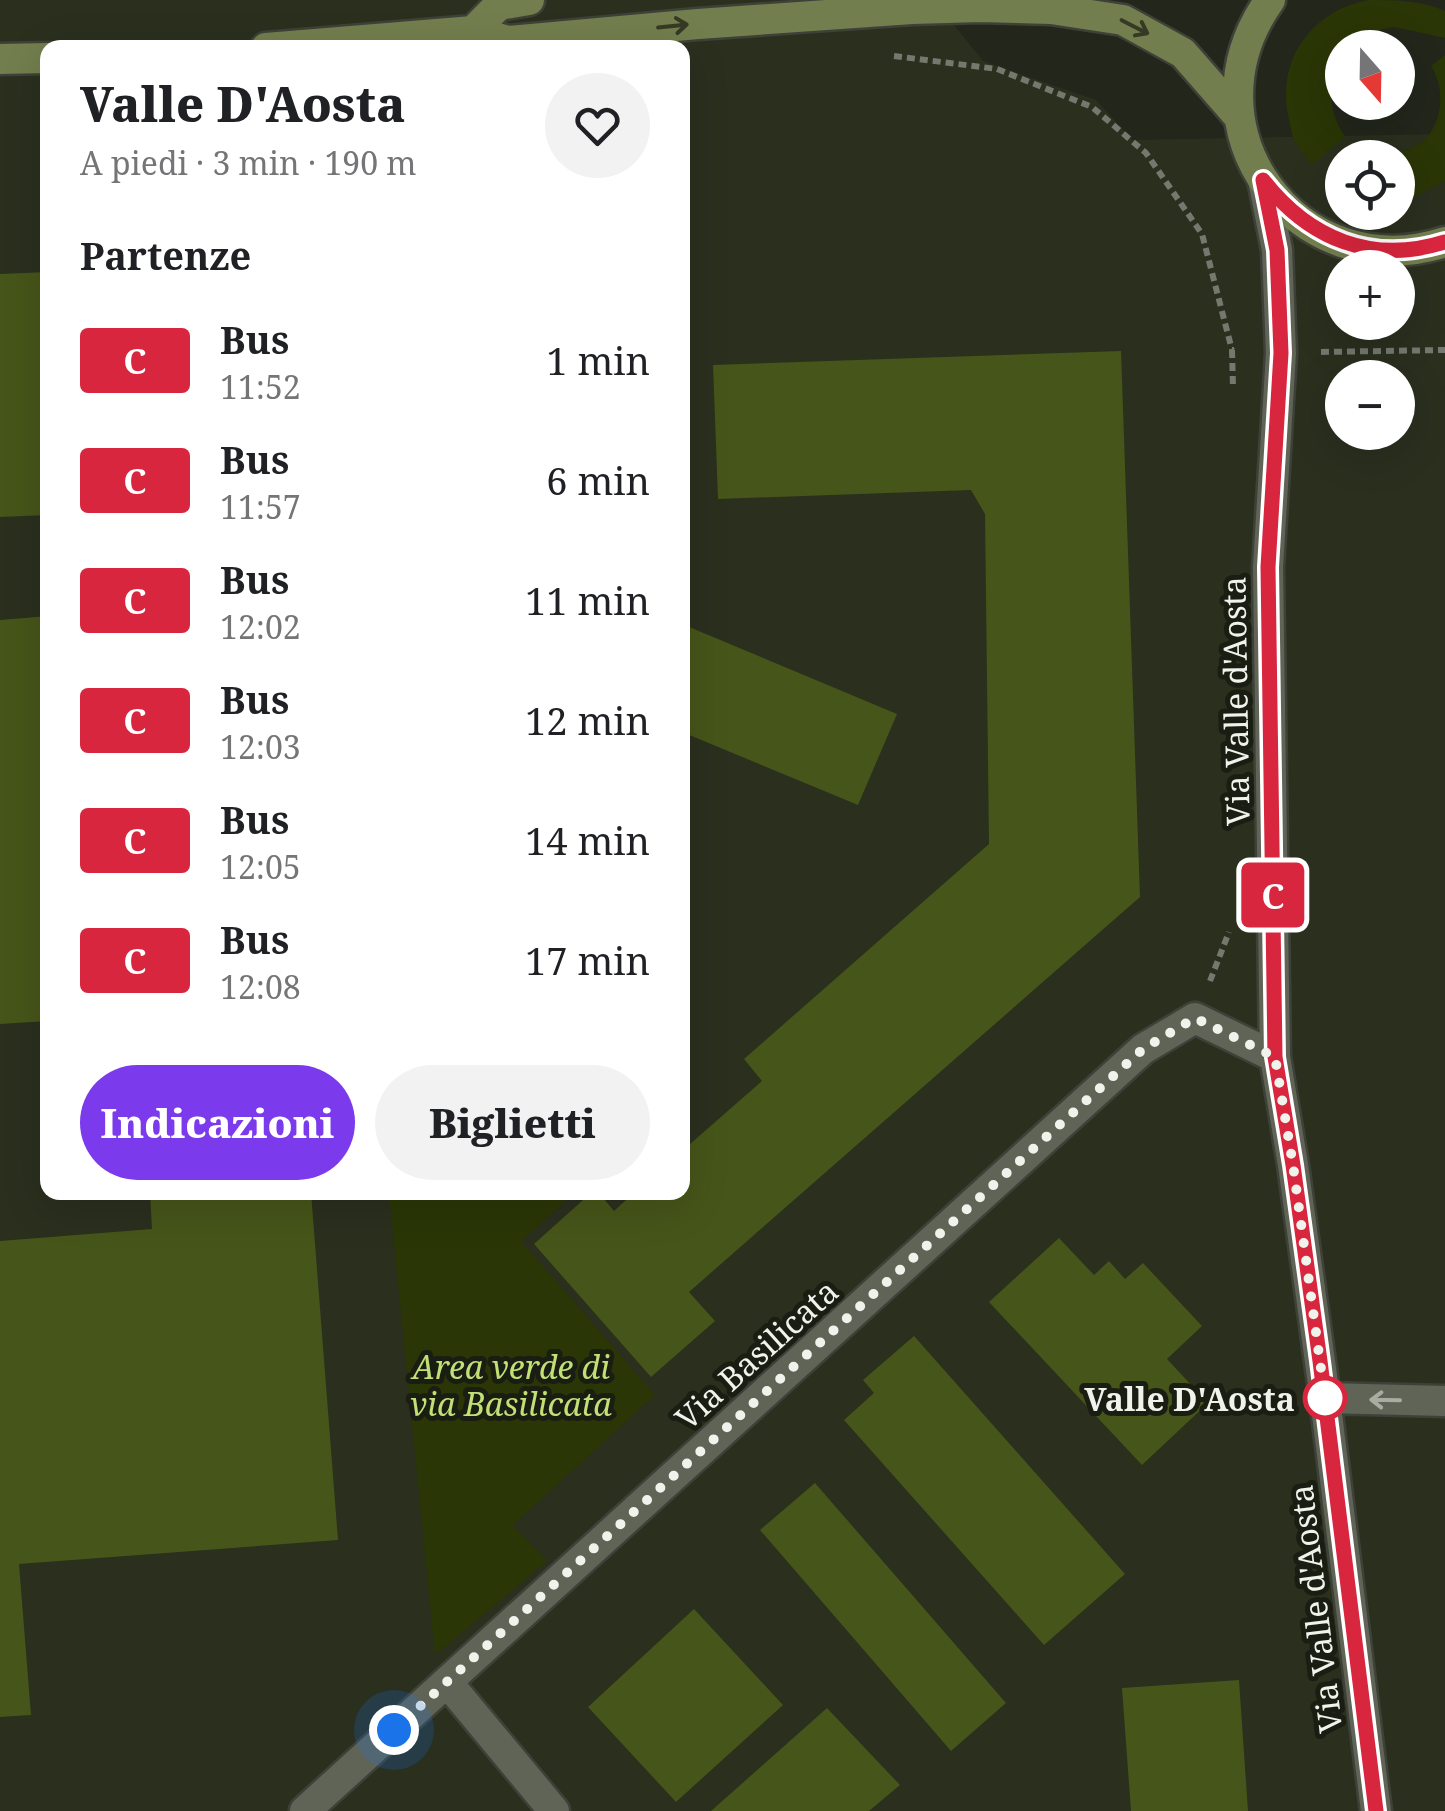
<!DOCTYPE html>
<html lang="it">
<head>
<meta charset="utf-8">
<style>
  body { margin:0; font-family:"Noto Serif",serif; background:#f2f2f2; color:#202124; height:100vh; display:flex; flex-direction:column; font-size:38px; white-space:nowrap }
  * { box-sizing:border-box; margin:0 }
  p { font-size:32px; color:#757577 }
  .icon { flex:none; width:55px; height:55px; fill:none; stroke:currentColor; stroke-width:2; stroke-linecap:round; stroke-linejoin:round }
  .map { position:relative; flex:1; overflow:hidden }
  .sheet { position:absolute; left:40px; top:40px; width:650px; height:1160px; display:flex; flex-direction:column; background:#fff; border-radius:20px; box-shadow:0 10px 40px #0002 }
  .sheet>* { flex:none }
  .badge { padding:0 20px; border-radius:8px; font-size:35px; line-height:65px }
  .needle { width:65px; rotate:160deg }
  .buttons { position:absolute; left:1325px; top:30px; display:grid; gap:20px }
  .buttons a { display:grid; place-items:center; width:90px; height:90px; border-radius:50%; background:#fff; box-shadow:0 10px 40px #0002; font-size:50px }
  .you { position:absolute; width:50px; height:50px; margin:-25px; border:8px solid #fff; border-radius:50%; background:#1a73e8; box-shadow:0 0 0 15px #1a73e833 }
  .map>.badge { position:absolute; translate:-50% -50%; box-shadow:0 0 0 5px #fff }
  h2 { padding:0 40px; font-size:38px; line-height:90px }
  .round { display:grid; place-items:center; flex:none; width:105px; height:105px; border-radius:52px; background:#f2f2f2 }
  .summary { display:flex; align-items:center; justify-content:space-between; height:170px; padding:0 40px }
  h1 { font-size:48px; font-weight:800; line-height:75px }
  .action { display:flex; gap:20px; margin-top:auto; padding:20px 40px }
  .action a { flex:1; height:115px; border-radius:60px; background:#7c3aed; color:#fff; font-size:40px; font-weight:800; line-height:115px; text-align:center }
  .action a+a { background:#f2f2f2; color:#202124 }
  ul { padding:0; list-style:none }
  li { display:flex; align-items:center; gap:30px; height:120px; padding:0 40px }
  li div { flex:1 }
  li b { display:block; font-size:38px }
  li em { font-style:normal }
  li .badge { min-width:110px; font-weight:700; text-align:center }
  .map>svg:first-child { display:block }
</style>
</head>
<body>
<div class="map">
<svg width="1445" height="1811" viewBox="0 0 1445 1811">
  <rect width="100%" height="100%" fill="#23261b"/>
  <!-- built -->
  <path fill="#2a2f1e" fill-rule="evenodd" d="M0,0H934L983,61L1096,100L1133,140L1445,134V1811H0ZM48,48H682V1192H48ZM1342,158H1398V212H1342ZM1342,268H1398V322H1342ZM1342,378H1398V432H1342Z"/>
  <!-- green -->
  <path fill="#2a3606" d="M1368,0C1394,0 1421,0 1445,11V38L1394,27L1361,34L1354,47L1342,48C1342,89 1317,92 1345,137L1311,165C1306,157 1298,148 1294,139C1291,132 1290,123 1288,115C1277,59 1312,11 1368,0Z
    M1445,55V181L1414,197L1398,173V158L1387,157L1385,155C1398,152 1413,150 1423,141C1444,122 1445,88 1431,66Z
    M389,1193H574L521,1241L655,1395L513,1525L547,1561L435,1655Z"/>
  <!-- building -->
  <path fill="#465519" d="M48,272V515L0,517V274Z
    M1121,351L1140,897L689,1292L715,1321L651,1377L534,1244L592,1192H598L614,1211L635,1192H682V1151L762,1081L744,1059L989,844L985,514L971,490L718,499L713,365Z
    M48,616V1021L0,1024V620Z
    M682,624L897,714L858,805L682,732Z
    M150,1192H311L338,1540L19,1564L31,1715L0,1717V1241L152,1229Z
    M1059,1238L1094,1275L1109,1261L1125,1279L1143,1263L1202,1326L1167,1359L1208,1403L1142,1465L989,1302Z
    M914,1336L1125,1574L1044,1645L844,1420L874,1393L863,1380Z
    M815,1483L1006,1703L951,1751L760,1530Z
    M694,1609L783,1705L676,1802L588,1707Z
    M1239,1680L1248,1811H1131L1122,1688Z
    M827,1708L900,1785L869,1811H711Z"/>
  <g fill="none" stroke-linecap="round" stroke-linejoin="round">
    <defs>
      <path id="street" d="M1263,180L1277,250L1281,353L1268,567L1275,1057L1293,1165L1325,1398L1376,1811
        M1325,1398L1445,1401
        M447,1682L554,1811
        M305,1811L1143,1049L1195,1018L1275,1057"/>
      <path id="secondary" d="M1270,0C1179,127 1297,290 1445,242
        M473,31L499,5L529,0
        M266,48L473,31L508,41L698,24L912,9L980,7L1051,9L1123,20L1183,53L1238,116
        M0,59L48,58"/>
    </defs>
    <!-- street casing -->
    <use href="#street" stroke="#3e4138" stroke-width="35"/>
    <!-- secondary casing -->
    <use href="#secondary" stroke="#3e4138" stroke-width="35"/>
    <!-- path -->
    <path stroke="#75786f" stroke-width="6" stroke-dasharray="8 5" stroke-linecap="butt" d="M894,56L997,69L1092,107L1146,153L1202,234L1232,350H1234
      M1232,350L1233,387
      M1321,352L1445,350
      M1210,981L1229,932"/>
    <!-- street -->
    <use href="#street" stroke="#606457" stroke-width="30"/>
    <!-- secondary -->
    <use href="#secondary" stroke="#727e4d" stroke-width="30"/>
  </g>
  <!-- one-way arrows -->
  <defs><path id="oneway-shaft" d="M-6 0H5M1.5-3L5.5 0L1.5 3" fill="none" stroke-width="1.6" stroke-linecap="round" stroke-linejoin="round" transform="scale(2.5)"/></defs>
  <g stroke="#343a24">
    <use href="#oneway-shaft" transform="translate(673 26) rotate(-6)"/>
    <use href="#oneway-shaft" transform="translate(1135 27) rotate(27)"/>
  </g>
  <use stroke="#a8aca1" href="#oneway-shaft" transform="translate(1385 1400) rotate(-179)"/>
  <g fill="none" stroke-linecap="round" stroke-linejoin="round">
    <defs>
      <path id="line" d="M1376,1811L1320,1361L1293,1165L1275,1057L1268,567L1281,353L1277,250L1263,180C1309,239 1372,265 1445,242"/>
    </defs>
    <!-- line casing -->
    <use href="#line" stroke="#fff" stroke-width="22"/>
    <!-- line -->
    <use href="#line" stroke="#d7263d" stroke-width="15"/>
    <!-- walk -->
    <path stroke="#f0f3eb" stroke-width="10" stroke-dasharray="0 18" d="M394,1730L1143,1049L1195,1018L1275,1057L1293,1165L1325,1398"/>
  </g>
  <!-- markers -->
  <circle fill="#fff" stroke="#d7263d" stroke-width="5" cx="1325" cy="1398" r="20"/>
  <g text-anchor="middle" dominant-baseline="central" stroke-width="10" stroke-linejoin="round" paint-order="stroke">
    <!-- street labels -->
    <g font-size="32" fill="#f0f3eb" stroke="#191d12">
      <text transform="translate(1235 701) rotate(-91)">Via Valle d'Aosta</text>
      <text transform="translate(756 1354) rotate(-42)">Via Basilicata</text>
      <text transform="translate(1315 1609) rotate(-97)">Via Valle d'Aosta</text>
    </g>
    <!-- park labels -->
    <g font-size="32" font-style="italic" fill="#c2e076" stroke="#191d12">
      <text x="511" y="1366">Area verde di<tspan x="511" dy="37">via Basilicata</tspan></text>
    </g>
    <!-- stop labels -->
    <g font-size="32" font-weight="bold" fill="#f0f3eb" stroke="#191d12" text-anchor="end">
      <text x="1295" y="1398">Valle D'Aosta</text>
    </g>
  </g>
</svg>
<div class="buttons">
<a><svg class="needle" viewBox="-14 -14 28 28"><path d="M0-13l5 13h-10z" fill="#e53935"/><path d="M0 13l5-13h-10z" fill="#757577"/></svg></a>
<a><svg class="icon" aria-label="locate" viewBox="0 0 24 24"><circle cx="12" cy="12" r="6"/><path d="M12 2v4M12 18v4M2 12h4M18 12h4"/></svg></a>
<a>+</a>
<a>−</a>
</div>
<div class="you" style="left:394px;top:1730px"></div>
<b class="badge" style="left:1273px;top:895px;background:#d7263d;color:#fff">C</b>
<section class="sheet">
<div class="summary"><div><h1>Valle D'Aosta</h1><p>A piedi · 3 min · 190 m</p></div><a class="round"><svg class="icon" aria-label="heart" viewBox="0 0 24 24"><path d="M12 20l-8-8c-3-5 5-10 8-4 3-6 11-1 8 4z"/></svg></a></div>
<h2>Partenze</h2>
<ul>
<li><span class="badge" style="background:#d7263d;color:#fff">C</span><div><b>Bus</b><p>11:52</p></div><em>1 min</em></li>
<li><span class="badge" style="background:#d7263d;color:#fff">C</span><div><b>Bus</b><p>11:57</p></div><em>6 min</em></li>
<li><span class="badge" style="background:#d7263d;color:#fff">C</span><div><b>Bus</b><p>12:02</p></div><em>11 min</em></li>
<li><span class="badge" style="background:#d7263d;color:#fff">C</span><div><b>Bus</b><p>12:03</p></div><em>12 min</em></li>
<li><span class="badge" style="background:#d7263d;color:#fff">C</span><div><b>Bus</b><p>12:05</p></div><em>14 min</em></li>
<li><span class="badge" style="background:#d7263d;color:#fff">C</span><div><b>Bus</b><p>12:08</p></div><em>17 min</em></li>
</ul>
<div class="action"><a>Indicazioni</a><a>Biglietti</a></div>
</section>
</div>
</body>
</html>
